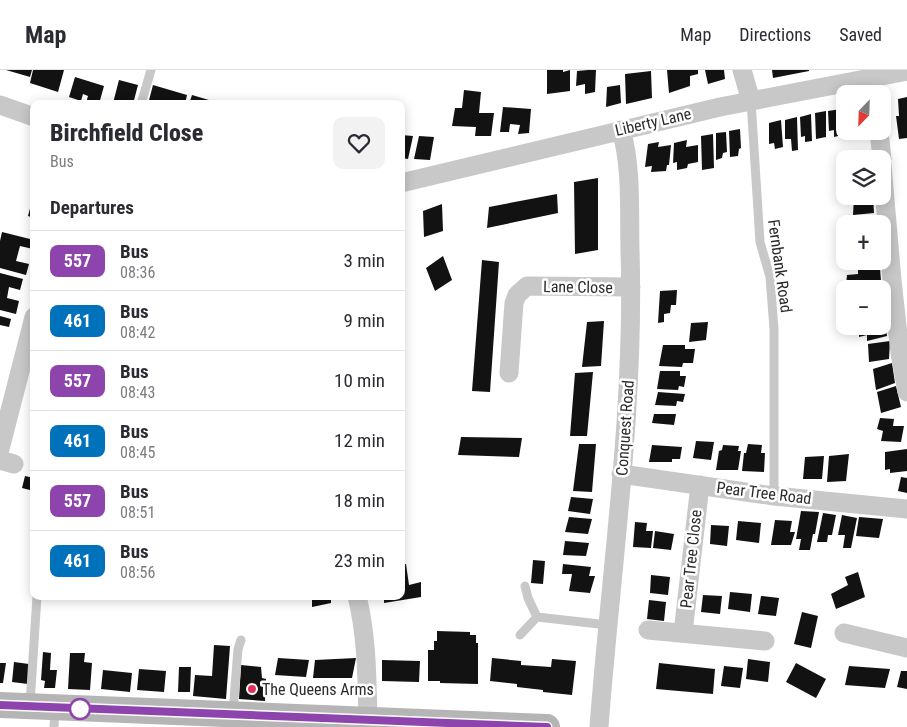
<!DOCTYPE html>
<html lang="en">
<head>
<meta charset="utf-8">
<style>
  body { margin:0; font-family:"Roboto Condensed",sans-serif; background:#f2f2f3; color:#2b2b33; height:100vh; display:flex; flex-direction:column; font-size:19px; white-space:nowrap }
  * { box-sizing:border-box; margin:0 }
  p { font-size:16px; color:#7c7c81 }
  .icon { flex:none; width:28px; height:28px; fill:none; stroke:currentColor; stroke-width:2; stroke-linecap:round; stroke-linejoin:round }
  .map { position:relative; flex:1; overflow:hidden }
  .sheet { position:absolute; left:30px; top:30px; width:375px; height:500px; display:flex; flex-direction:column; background:#fff; border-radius:10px; box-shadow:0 2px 12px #0003 }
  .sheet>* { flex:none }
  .badge { padding:0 10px; border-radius:8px; font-size:18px; line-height:32px }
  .needle { width:32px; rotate:203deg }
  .buttons { position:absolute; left:836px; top:15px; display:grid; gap:10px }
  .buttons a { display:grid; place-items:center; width:55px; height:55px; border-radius:10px; background:#fff; box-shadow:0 2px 12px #0003; font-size:25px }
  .map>.badge { position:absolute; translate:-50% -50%; box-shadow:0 0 0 2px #fff }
  h2 { padding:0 20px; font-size:19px; line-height:45px }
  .round { display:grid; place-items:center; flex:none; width:52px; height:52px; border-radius:10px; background:#f2f2f3 }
  .summary { display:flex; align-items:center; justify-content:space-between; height:85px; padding:0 20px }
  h1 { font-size:24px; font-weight:800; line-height:38px }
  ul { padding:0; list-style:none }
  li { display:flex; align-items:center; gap:15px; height:60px; padding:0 20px; border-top:1px solid #e1e1e2 }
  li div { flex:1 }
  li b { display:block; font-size:19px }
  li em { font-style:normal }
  li .badge { min-width:55px; font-weight:700; text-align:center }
  header { display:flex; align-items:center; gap:30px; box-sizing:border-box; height:70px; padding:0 25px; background:#fff; border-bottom:1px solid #e1e1e2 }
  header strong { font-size:24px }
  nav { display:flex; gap:28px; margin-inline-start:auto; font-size:18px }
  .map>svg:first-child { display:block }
</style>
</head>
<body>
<header>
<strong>Map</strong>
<nav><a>Map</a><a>Directions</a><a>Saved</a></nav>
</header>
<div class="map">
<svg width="907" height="657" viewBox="0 0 907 657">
  <rect width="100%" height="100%" fill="#fff"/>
  <!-- building -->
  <path fill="#121212" d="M6,0H32L30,7Z
    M33,0H64L58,22L30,13Z
    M547,0H563V2L570,0V21L547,24Z
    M588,0H596L595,22L585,24V14L576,16L577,1Z
    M667,0H698V4L690,6V16L669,23Z
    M705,0H724L725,9L708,14Z
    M772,0H809V1L773,8Z
    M651,1L652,28L626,34L625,4Z
    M75,7L104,16L99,34L86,33L88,26L83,24L81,31L69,27Z
    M119,10L138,15L133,34L113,33Z
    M153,15L187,25L185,34H148Z
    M620,15L621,33L606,37L607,17Z
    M464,20L481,22L479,43H494L491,66H475L476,57L452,56L455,38H462Z
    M192,25L219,33V34H189Z
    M907,27V68L899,69L896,46H899L898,29Z
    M503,37L531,39L529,63L518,64L520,55L510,54L509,62H500Z
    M841,39L842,65L834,67V60L829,61L828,41Z
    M826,41V67L816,69L815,43Z
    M811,44L812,71L805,72V66L801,67L800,47Z
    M797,47L798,80L792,81L791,69H785V50Z
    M781,50L783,77L775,79L774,73L769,74V53Z
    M740,59L741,78L739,79L738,86L730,87L729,61Z
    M726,62L727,82L723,83L722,88L716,90V63Z
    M713,64L714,98L702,100L701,66Z
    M401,65L413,66L408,89L401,88Z
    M419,66L434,67L430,90L414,89Z
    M687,70L686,77L698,75V92L688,94L687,98L677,100V92L673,93L674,73Z
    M659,72L658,77L671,75L669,95H667L666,101L651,102L652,96L645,97L648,74Z
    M598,108V180L575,184L574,112Z
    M557,124L558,143L487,158L489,137Z
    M854,126H873L874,143L853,145Z
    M33,127H34V148L28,146Z
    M442,134L443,161L424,167L423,141Z
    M875,145L876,154H855L856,147Z
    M2,162L34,170L33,179L20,176L16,191L29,194L26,205L0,198V171Z
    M443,186L452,210L435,221L426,198Z
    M482,190L499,192L490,322L472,321Z
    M880,198L881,211L846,215L847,205L858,204V200Z
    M0,203L23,209L20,220L9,217L7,228L19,231L16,244L0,240Z
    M881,213L882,219H861V215Z
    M677,220L676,235H671L670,243L664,244V252L658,253L660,221Z
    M882,244H884L887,266L867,271V265L859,267V256H882Z
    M0,246L11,249L9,257L0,255Z
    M604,251L601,296L582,297L587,252Z
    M708,252L706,270L689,272L691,253Z
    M890,271L889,289L869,292L868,274Z
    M663,275H685V279H695L693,293H683L682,297L659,296Z
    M892,293L895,313L876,320L873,299Z
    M660,301H680V306H686L684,317L679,316L678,320L657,319Z
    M593,302L587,366H570L575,303Z
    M896,316L901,337L881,343L877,322Z
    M658,322L685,324L683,332L677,331L676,336L655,335Z
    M654,344H676L674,355L652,353Z
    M880,348L894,349L893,356H904L901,372L881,371L883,361L877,359Z
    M461,367L522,368L519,387L458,385Z
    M696,371L714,372L711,390L693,388Z
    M579,374H596L592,422L573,421Z
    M748,374L762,375L761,383H765L764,402L742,401L744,383H746Z
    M652,375L682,377L680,389H672V392H649Z
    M723,375L739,376L738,381H741L738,400H716L719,381L722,380Z
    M907,379V401L890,403V399L885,400V382Z
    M849,384L846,411L827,412L829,386Z
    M824,386L822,409H803L805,387Z
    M25,406L34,408V421L22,418Z
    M901,407L907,408V423L898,421Z
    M571,427L593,429L590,444L568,441Z
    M801,441L819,442L815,464H813L810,480H799L801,469H796Z
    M823,443L836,445L832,465H828L827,472H817Z
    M842,445L857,448L851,478H843L845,465H838Z
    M569,447L592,449L588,464L565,462Z
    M859,447L883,449L879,468L856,466Z
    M775,450L792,451L790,462H795L791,475H771Z
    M738,451L761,453L759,473L736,470Z
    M635,452L647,453L646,461H653L651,478L633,477Z
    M711,455L729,456L727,476L710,474Z
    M655,461L674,464L671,480L653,478Z
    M565,471L589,473L586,486L563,485Z
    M533,490L545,491L543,514L531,513Z
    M406,494L409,515L421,512V527L384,533V526H401V495Z
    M563,494L591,497L589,506H595L590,523L569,521L572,504H562Z
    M858,502L865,527L836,539L831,524L848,515L845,507Z
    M651,505L670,507L668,525L650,523Z
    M730,522L752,524L750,542L728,539Z
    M703,525L722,526L720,544L701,542Z
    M312,526H331V533L312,537Z
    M761,526L779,528L776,546L758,544Z
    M649,530L666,532L664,551L647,549Z
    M802,542L818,546L811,578L794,574Z
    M437,561L470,562V565H476V573H478V614L440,613V611H428V580H434V571H437Z
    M214,575L230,576L226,629L193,626L195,605L212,606Z
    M43,582L51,583L50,600H57L55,618H44L45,611L41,610Z
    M70,583H85L84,592L92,593L90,620L68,619Z
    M278,588L309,590L306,607L275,605Z
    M356,588L352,608H313L315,590Z
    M492,588L521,591V595L551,597L552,589L576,591L572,625L543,622V620L517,617V614L490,611Z
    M748,589L770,592L768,612L746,609Z
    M382,590L420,591L419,612L382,611Z
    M14,592L29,594L28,614L12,612Z
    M0,593H6L3,613H0Z
    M659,593L715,599L713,624L656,619Z
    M796,593L826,609L816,628L786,612Z
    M241,595L261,597L262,608L266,609L265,631L239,629Z
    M724,596L743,598L740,618L721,616Z
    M849,596L890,599L885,618L845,615Z
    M179,597H191L190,622H178Z
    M139,599L166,601L164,622L137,620Z
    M103,600L132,603L130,622L101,619Z
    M901,601H907V619L897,617Z"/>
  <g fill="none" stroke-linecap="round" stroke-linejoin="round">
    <!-- lane -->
    <path stroke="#c8c8c8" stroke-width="9" d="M751,31L760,172L770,207L774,259V426
      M141,34L151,0
      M525,516L528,528L537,547L608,555
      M520,565L537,547
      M30,634L37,526
      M233,642L238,579L241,570
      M54,657L55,640"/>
    <!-- street -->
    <path stroke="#c8c8c8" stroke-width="19" d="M742,0L751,31
      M0,35L34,47
      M879,61L882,89
      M882,95L892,210L900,283L907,322
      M401,113L720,37L907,1
      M509,303L514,233L517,225L527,216L631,217
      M0,379L34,247
      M0,390L14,394
      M621,404L774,426L907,439
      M357,526C367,566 367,609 368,650
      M648,560L765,571
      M683,563L700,415
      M844,563L907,578
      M599,657C611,498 635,340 630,180C629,142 632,96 621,60"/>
    <!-- secondary -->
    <path stroke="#b5b5b5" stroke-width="26" d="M0,635L547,657"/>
  </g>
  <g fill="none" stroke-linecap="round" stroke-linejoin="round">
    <defs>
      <path id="line" d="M0,635L547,657"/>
    </defs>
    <!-- line casing -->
    <use href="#line" stroke="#fff" stroke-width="11"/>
    <!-- line -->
    <use href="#line" stroke="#8e44ad" stroke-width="8"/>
  </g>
  <!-- markers -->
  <circle fill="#df315d" stroke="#fff" stroke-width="2" cx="252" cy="619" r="5"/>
  <circle fill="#fff" stroke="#8e44ad" stroke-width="2.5" cx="80" cy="639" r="10"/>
  <g text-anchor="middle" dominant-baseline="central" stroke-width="5" stroke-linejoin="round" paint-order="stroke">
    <!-- street labels -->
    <g font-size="16" fill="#2b2b2b" stroke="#fff">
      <text transform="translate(653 52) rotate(-13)">Liberty Lane</text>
      <text transform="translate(780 196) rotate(82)">Fernbank Road</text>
      <text transform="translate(578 217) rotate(1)">Lane Close</text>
      <text transform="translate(625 358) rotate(-86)">Conquest Road</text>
      <text transform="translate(764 423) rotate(7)">Pear Tree Road</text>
      <text transform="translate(691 489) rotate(-84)">Pear Tree Close</text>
    </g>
    <!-- poi labels -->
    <g font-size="16" fill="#2b2b2b" stroke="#fff" text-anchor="start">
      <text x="262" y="619">The Queens Arms</text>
    </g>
  </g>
</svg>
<div class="buttons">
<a><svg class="needle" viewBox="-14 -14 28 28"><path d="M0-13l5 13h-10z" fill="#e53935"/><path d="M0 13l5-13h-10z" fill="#7c7c81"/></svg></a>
<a><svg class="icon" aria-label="layers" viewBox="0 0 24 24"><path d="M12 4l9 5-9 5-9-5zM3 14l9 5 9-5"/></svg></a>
<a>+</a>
<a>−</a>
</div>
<section class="sheet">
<div class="summary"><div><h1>Birchfield Close</h1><p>Bus</p></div><a class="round"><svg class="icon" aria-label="heart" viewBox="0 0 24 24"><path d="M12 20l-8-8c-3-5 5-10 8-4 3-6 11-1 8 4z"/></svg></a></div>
<h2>Departures</h2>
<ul>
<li><span class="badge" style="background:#8e44ad;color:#fff">557</span><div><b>Bus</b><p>08:36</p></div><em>3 min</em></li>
<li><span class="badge" style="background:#0072bc;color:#fff">461</span><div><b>Bus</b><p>08:42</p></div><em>9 min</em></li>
<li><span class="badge" style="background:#8e44ad;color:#fff">557</span><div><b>Bus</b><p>08:43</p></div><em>10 min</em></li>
<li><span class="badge" style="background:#0072bc;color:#fff">461</span><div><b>Bus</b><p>08:45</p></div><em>12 min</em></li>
<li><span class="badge" style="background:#8e44ad;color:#fff">557</span><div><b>Bus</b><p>08:51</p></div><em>18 min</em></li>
<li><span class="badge" style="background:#0072bc;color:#fff">461</span><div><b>Bus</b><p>08:56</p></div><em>23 min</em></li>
</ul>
</section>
</div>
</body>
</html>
